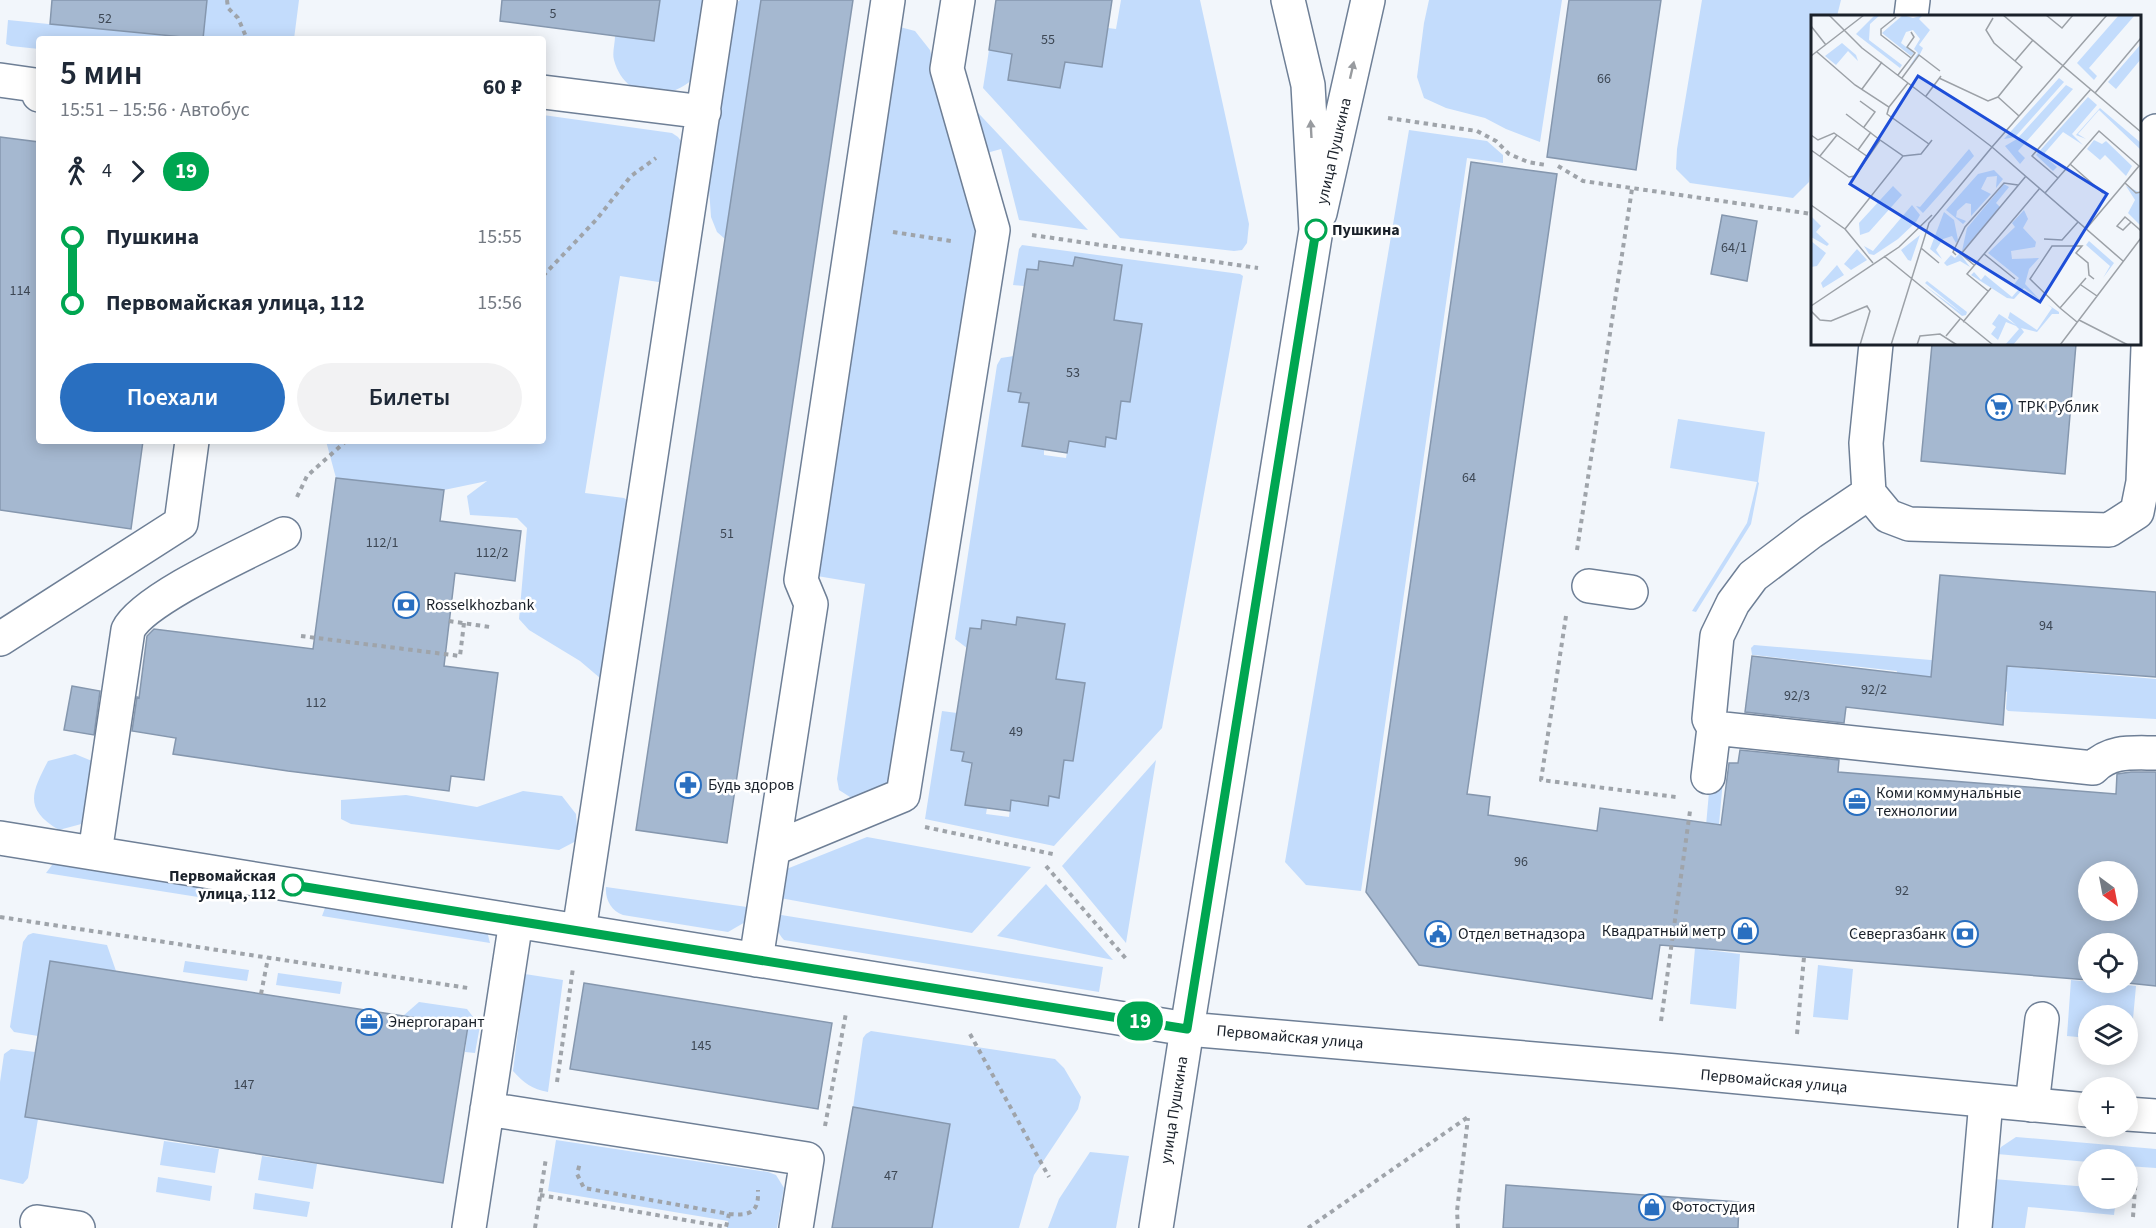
<!DOCTYPE html>
<html lang="ru">
<head>
<meta charset="utf-8">
<style>
  body { margin:0; font-family:"Source Sans 3",sans-serif; background:#f2f2f3; color:#1f2937; height:100vh; display:flex; flex-direction:column; font-size:22px; white-space:nowrap }
  * { box-sizing:border-box; margin:0 }
  p { font-size:20px; color:#747a83 }
  .icon { flex:none; width:33px; height:33px; fill:none; stroke:currentColor; stroke-width:2; stroke-linecap:round; stroke-linejoin:round }
  .map { position:relative; flex:1; overflow:hidden }
  .details { position:absolute; left:36px; top:36px; width:510px; height:408px; display:flex; flex-direction:column; background:#fff; border-radius:6px; box-shadow:0 3px 15px #0003 }
  .details>* { flex:none }
  .badge { padding:0 12px; border-radius:20px; font-size:21px; line-height:39px }
  .needle { width:39px; rotate:148deg }
  .fabs { position:absolute; left:2078px; top:861px; display:grid; gap:12px }
  .fabs a { display:grid; place-items:center; width:60px; height:60px; border-radius:50%; background:#fff; box-shadow:0 3px 15px #0003; font-size:30px }
  .map>.badge { position:absolute; translate:-50% -50%; box-shadow:0 0 0 3px #fff }
  .legs { display:flex; align-items:center; gap:9px; height:66px; padding:0 24px; font-size:20px }
  .legs p { margin-inline-start:auto }
  .overview { display:flex; align-items:center; justify-content:space-between; height:102px; padding:0 24px }
  h1 { font-size:33px; font-weight:600; line-height:45px }
  .action { display:flex; gap:12px; margin-top:auto; padding:12px 24px }
  .action a { flex:1; height:69px; border-radius:36px; background:#296fc0; color:#fff; font-size:24px; font-weight:600; line-height:69px; text-align:center }
  .action a+a { background:#f2f2f3; color:#1f2937 }
  ul { padding:0 24px; list-style:none }
  li { display:flex; align-items:center; gap:21px; height:66px; font-size:22px }
  li i { display:grid; place-items:center; width:9px; height:100%; margin:0 8px; background:currentColor }
  li i::after { content:''; width:15px; height:15px; margin:-8px; border:4px solid; border-radius:50%; background:#fff }
  li p { margin-inline-start:auto }
  li:first-child i { background:linear-gradient(#0000 50%,currentColor 0) }
  li:last-child i { background:linear-gradient(currentColor 50%,#0000 0) }
  .map>svg:first-child { display:block }
</style>
</head>
<body>
<div class="map">
<svg width="2156" height="1228" viewBox="0 0 2156 1228">
  <rect width="100%" height="100%" fill="#f2f6fb"/>
  <!-- green -->
  <path fill="#c3dcfc" d="M207,0H299L294,39H203Z
    M660,0H704L694,78C667,103 625,100 614,60C612,53 615,44 615,36L654,41Z
    M740,0H761L725,239L717,232L711,217L707,160L735,4Z
    M1121,0H1200L1249,224L1247,243L1242,250L1234,251L1120,238L983,88L989,50L1012,54L1009,80L1060,88L1065,62L1102,67L1108,28L1116,29Z
    M1429,0H1562L1540,142L1506,129L1485,118L1446,108L1424,98L1417,77L1424,23Z
    M1702,0H1841L1837,16H1812V161L1809,182L1793,198L1690,183L1676,169L1677,149Z
    M8,20L200,39H39V49L11,46L6,44Z
    M900,27L915,31L930,50L977,236L896,788L868,802L850,797L839,790L837,779L865,584L811,575Z
    M967,101L1088,230L1019,220L1001,149L983,154Z
    M543,115L672,133L678,137L685,147L665,283L620,276L585,493L624,498L630,502L606,655L600,678L580,661L529,630L519,619L527,528L517,518L470,515L467,496L487,481L444,490L336,478L326,441H543Z
    M1409,130L1487,141L1503,155V163L1467,158L1361,891L1306,885L1285,862Z
    M1022,245L1240,274L1243,276L1162,728L1054,846L925,819L942,711L957,713L951,750L964,752L962,761L971,763L965,805L987,808L986,814L1009,817L1011,800L1048,806L1049,796L1059,798L1064,760L1073,761L1085,684L1056,679L1064,624L1018,617L1016,625L981,629L970,628L967,648L955,639L997,365L1001,358L1014,356L1008,391L1021,393L1019,402L1029,403L1022,446L1044,450V455L1066,458L1069,441L1105,447L1106,437L1116,438L1121,401L1130,402L1142,324L1114,320L1122,265L1075,257L1073,266L1040,261L1038,270L1027,269L1024,286L1013,285L1019,249Z
    M1678,419L1765,432L1758,482L1759,483L1751,524L1696,612L1692,611L1747,523L1757,482L1670,468Z
    M1754,645L2156,679V719L2008,711L2006,709L2007,692L2003,690L1892,709L1897,671L1754,655H1752L1751,648Z
    M75,754L92,761L96,774L85,823L59,830C23,809 32,792 48,761Z
    M1156,760L1126,943L1062,866Z
    M1724,768L1708,950L1740,954L1736,1009L1690,1004L1710,781Z
    M523,791L562,796L576,814L578,840L559,850L351,824L341,819V800L406,795L477,807Z
    M867,837L1031,867L972,933L780,898L784,870Z
    M55,861L215,889L217,892V900L46,873Z
    M1046,884L1113,960L997,936Z
    M606,887L754,908L747,921L728,932L623,915C611,911 605,899 606,887Z
    M331,906L487,931L490,943L322,916L325,908Z
    M775,914L1103,967L1099,992L784,940C778,934 774,923 775,914Z
    M33,933L107,945L116,971L50,961L38,1036L14,1032L10,1027L23,942L28,935Z
    M185,961L249,970L247,981L183,972Z
    M1818,965L1853,969L1848,1020L1813,1017Z
    M278,973L342,982L340,994L276,985Z
    M525,974L563,980L548,1092C532,1089 524,1083 513,1071Z
    M2071,980L2136,986L2131,1041H2127V1016H2088V1038L2067,1036Z
    M419,1002L467,1009L480,1026L475,1053L465,1052L468,1026L403,1016Z
    M871,1031L1055,1059L1064,1068L1081,1097L1078,1109L1034,1175L1019,1228H932L950,1124L853,1107L863,1038L866,1034Z
    M11,1049L35,1052L25,1117L38,1119L28,1178L23,1184L0,1179V1082L4,1054Z
    M2016,1137L2156,1149V1168L2127,1166V1160H2088V1162L1997,1154L2001,1147Z
    M556,1140L768,1172L776,1175L784,1188L777,1228H727L728,1221L548,1191Z
    M164,1141L219,1149L215,1173L160,1165Z
    M1090,1152L1129,1156L1116,1228H1048L1059,1199Z
    M262,1156L317,1164L313,1189L258,1180Z
    M158,1177L212,1186L210,1201L156,1192Z
    M1994,1179L2088,1187V1198L2116,1199L2114,1215L2028,1207L2025,1228H1989Z
    M255,1193L310,1202L307,1217L253,1209Z"/>
  <!-- building -->
  <path fill="#a5b8d0" stroke="#8597ae" stroke-width="1.5" fill-rule="evenodd" d="M52,0H207L203,39L50,24Z
    M502,0H660L654,41L500,21Z
    M761,0H853L727,843L636,830Z
    M996,0H1112L1102,67L1065,62L1060,88L1008,80L1012,54L989,50Z
    M1569,0H1661L1636,170L1547,157Z
    M0,137L39,142V441H143L131,529L0,510Z
    M1471,162L1557,174L1467,794L1490,797L1488,815L1597,831L1600,808L1721,825L1729,763H1738L1740,750L1839,760L1838,772L2116,794L2117,774L2131,772H2156V986L2118,982H2127V944H2088V980L1660,945L1652,999L1419,965L1366,892ZM2088,872H2127V910H2088Z
    M1722,215L1757,221L1747,281L1711,274Z
    M1075,257L1122,265L1114,320L1142,324L1130,402L1121,401L1116,439L1106,437L1105,447L1069,441L1067,453L1022,446L1029,403L1019,402L1021,393L1008,391L1027,269L1038,270L1039,261L1073,266Z
    M1932,344H2076L2065,474L1921,461Z
    M336,478L444,490L440,521L521,531L515,581L455,573L444,666L498,673L484,780L451,776L449,791L288,771L173,754L176,738L132,731L137,697L139,698L147,636L154,629L313,649Z
    M1940,575L2156,592V677L2007,666L2003,725L1846,707L1844,723L1745,712L1752,656L1931,677Z
    M1017,617L1065,624L1056,679L1085,683L1073,761L1064,760L1059,798L1049,796L1048,806L1011,800L1010,811L965,805L972,763L962,761L964,752L951,750L970,628L981,629L982,620L1016,625Z
    M72,686L100,691L94,735L64,730Z
    M50,961L468,1026L443,1183L25,1117Z
    M584,983L832,1023L818,1109L570,1069Z
    M853,1107L950,1124L932,1228H832Z
    M1506,1185L1739,1202L1738,1228H1503Z"/>
  <g fill="none" stroke-linecap="round" stroke-linejoin="round">
    <defs>
      <path id="minor" d="M1911,16L1913,0
        M0,80L35,85L39,95
        M543,92L704,112
        M1320,213L1368,0
        M1876,344L1866,443L1869,493L1888,516L1909,524L2109,530L2137,512L2143,482L2156,131
        M1589,586L1631,592
        M0,639L181,523L192,441
        M1714,728L1709,719L1717,636L1733,603L1753,576L1811,532L1869,493
        M1708,777L1714,728L2093,768C2111,750 2132,753 2156,753
        M0,838L1187,1029L1156,1228
        M775,848L903,795L993,230L947,69L958,0
        M95,853L128,630C143,599 249,552 284,534
        M579,931L720,0
        M756,960L811,604L801,580L888,0
        M2032,1105L2042,1019
        M487,1109L807,1159L796,1228
        M37,1222L78,1228
        M469,1228L516,921
        M1975,1228L1986,1101"/>
      <path id="major" d="M1288,0L1308,85L1316,230L1187,1029L1676,1071L2088,1110
        M2127,1114L2156,1116"/>
    </defs>
    <!-- minor casing -->
    <use href="#minor" stroke="#6e7f96" stroke-width="36"/>
    <!-- major casing -->
    <use href="#major" stroke="#6e7f96" stroke-width="36"/>
    <!-- path -->
    <path stroke="#9fa4aa" stroke-width="4" stroke-dasharray="4.5 4.5" stroke-linecap="butt" d="M227,0L228,8L238,18L247,39
      M1388,118L1477,131L1496,141L1509,154L1528,162L1546,165
      M1558,166L1583,181L1812,214
      M893,232L951,241
      M1032,235L1258,268
      M543,276L596,220L631,176L656,158
      M297,497L307,476L346,441
      M1577,550L1632,189
      M1566,616L1541,780L1676,797
      M449,621L490,627
      M301,636L460,656L464,623
      M925,827L1057,855
      M1046,866L1128,961
      M0,917L468,988
      M261,994L268,958
      M1661,1021L1690,811
      M970,1034L1049,1177
      M1797,1034L1804,957
      M557,1082L573,968
      M825,1126L846,1013
      M540,1195L726,1227L729,1214L584,1188L577,1174L580,1163
      M729,1214C750,1216 759,1213 758,1190
      M2133,1217L2136,1175
      M535,1228L546,1158
      M1308,1228L1468,1117
      M1458,1228L1457,1211L1468,1118"/>
    <!-- minor -->
    <use href="#minor" stroke="#fff" stroke-width="33"/>
    <!-- major -->
    <use href="#major" stroke="#fff" stroke-width="33"/>
  </g>
  <!-- one-way arrows -->
  <defs><path id="oneway-solid" d="M-6-.8H1V-3.2L6.5 0L1 3.2V.8H-6Z" transform="scale(1.5)"/></defs>
  <g fill="#989b9f">
    <use href="#oneway-solid" transform="translate(1352 70) rotate(-77)"/>
    <use href="#oneway-solid" transform="translate(1311 129) rotate(-93)"/>
  </g>
  <g fill="none" stroke-linecap="round" stroke-linejoin="round">
    <defs>
      <path id="line-1" d="M293,885L1187,1029L1316,230"/>
    </defs>
    <!-- line-1 casing -->
    <use href="#line-1" stroke="#fff" stroke-width="14"/>
    <!-- line-1 -->
    <use href="#line-1" stroke="#00a651" stroke-width="9"/>
  </g>
  <!-- icons -->
  <defs>
    <symbol id="supermarket-ring" viewBox="-11 -11 22 22"><circle r="9.5" fill="#fff" stroke="#296fc0" stroke-width="1.5"/><path d="M-6-5.5h2.5l.6 2H6L4.5 2H-2.5L-4.4-4H-6ZM-1.5 3.2a1.3 1.3 0 1 0 .1 0ZM3 3.2a1.3 1.3 0 1 0 .1 0Z" fill="#296fc0"/></symbol>
    <symbol id="bank-ring" viewBox="-11 -11 22 22"><circle r="9.5" fill="#fff" stroke="#296fc0" stroke-width="1.5"/><path d="M-6-4H6V4H-6ZM0-2.3a2.3 2.3 0 1 0 0 4.6a2.3 2.3 0 1 0 0-4.6Z" fill="#296fc0"/></symbol>
    <symbol id="pharmacy-ring" viewBox="-11 -11 22 22"><circle r="9.5" fill="#fff" stroke="#296fc0" stroke-width="1.5"/><path d="M-2-6h4v4h4v4h-4v4h-4v-4h-4v-4h4Z" fill="#296fc0"/></symbol>
    <symbol id="office-ring" viewBox="-11 -11 22 22"><circle r="9.5" fill="#fff" stroke="#296fc0" stroke-width="1.5"/><path d="M-6-3h4V-5.5h4V-3h4V5H-6ZM-1-4.5V-3h2v-1.5ZM-6 0V1H6V0Z" fill="#296fc0"/></symbol>
    <symbol id="shop-ring" viewBox="-11 -11 22 22"><circle r="9.5" fill="#fff" stroke="#296fc0" stroke-width="1.5"/><path d="M-5-2.5h2.3a2.7 3.5 0 0 1 5.4 0H5L5.5 6h-11ZM-1.5-2.5h3a1.5 2.3 0 0 0-3 0Z" fill="#296fc0"/></symbol>
    <symbol id="civic-ring" viewBox="-11 -11 22 22"><circle r="9.5" fill="#fff" stroke="#296fc0" stroke-width="1.5"/><path d="M-.6-6.5H3V-4.5H.6V-3L4-1V1h2V6H-6V1h2V-1L-.6-3ZM-1.2 2.5V6h2.4V2.5Z" fill="#296fc0"/></symbol>
  </defs>
  <g fill-rule="evenodd">
    <use href="#supermarket-ring" x="1984" y="392" width="30" height="30"/>
    <use href="#bank-ring" x="391" y="590" width="30" height="30"/>
    <use href="#pharmacy-ring" x="673" y="770" width="30" height="30"/>
    <use href="#office-ring" x="1842" y="787" width="30" height="30"/>
    <use href="#shop-ring" x="1730" y="916" width="30" height="30"/>
    <use href="#civic-ring" x="1423" y="919" width="30" height="30"/>
    <use href="#bank-ring" x="1950" y="919" width="30" height="30"/>
    <use href="#office-ring" x="354" y="1007" width="30" height="30"/>
    <use href="#shop-ring" x="1637" y="1192" width="30" height="30"/>
  </g>
  <!-- markers -->
  <g fill="#fff" stroke="#00a651" stroke-width="3">
    <circle cx="1316" cy="230" r="10"/>
    <circle cx="293" cy="885" r="10"/>
  </g>
  <g text-anchor="middle" dominant-baseline="central" stroke-width="5" stroke-linejoin="round" paint-order="stroke">
    <!-- number labels -->
    <g font-size="14" fill="#3d4754">
      <text x="553" y="14">5</text>
      <text x="105" y="19">52</text>
      <text x="1048" y="40">55</text>
      <text x="1604" y="79">66</text>
      <text x="1734" y="248">64/1</text>
      <text x="20" y="291">114</text>
      <text x="1073" y="373">53</text>
      <text x="1469" y="478">64</text>
      <text x="727" y="534">51</text>
      <text x="382" y="543">112/1</text>
      <text x="492" y="553">112/2</text>
      <text x="2046" y="626">94</text>
      <text x="1874" y="690">92/2</text>
      <text x="1797" y="696">92/3</text>
      <text x="316" y="703">112</text>
      <text x="1016" y="732">49</text>
      <text x="1521" y="862">96</text>
      <text x="1902" y="891">92</text>
      <text x="701" y="1046">145</text>
      <text x="244" y="1085">147</text>
      <text x="891" y="1176">47</text>
    </g>
    <!-- street labels -->
    <g font-size="16" fill="#1a212a" stroke="#fff">
      <text transform="translate(1334 151) rotate(-77)">улица Пушкина</text>
      <text transform="translate(1290 1037) rotate(5)">Первомайская улица</text>
      <text transform="translate(1774 1081) rotate(5)">Первомайская улица</text>
      <text transform="translate(1174 1110) rotate(-81)">улица Пушкина</text>
    </g>
    <!-- stop labels -->
    <g font-size="16" font-weight="bold" fill="#1a212a" stroke="#fff" text-anchor="start">
      <text x="1332" y="230">Пушкина</text>
      <text x="276" y="876" text-anchor="end">Первомайская<tspan x="276" dy="18">улица, 112</tspan></text>
    </g>
    <!-- poi labels -->
    <g font-size="16" fill="#1a212a" stroke="#fff" text-anchor="start">
      <text x="2018" y="407">ТРК Рублик</text>
      <text x="426" y="605">Rosselkhozbank</text>
      <text x="708" y="785">Будь здоров</text>
      <text x="1876" y="793">Коми коммунальные<tspan x="1876" dy="18">технологии</tspan></text>
      <text x="1726" y="931" text-anchor="end">Квадратный метр</text>
      <text x="1458" y="934">Отдел ветнадзора</text>
      <text x="1946" y="934" text-anchor="end">Севергазбанк</text>
      <text x="388" y="1022">Энергогарант</text>
      <text x="1672" y="1207">Фотостудия</text>
    </g>
  </g>
  <!-- overview -->
  <g transform="translate(1811 15)">
    <rect width="330" height="330" fill="#f2f6fb"/>
    <path d="M64,0H69L59,9L58,25L91,50L89,53L45,19ZM92,0L102,3L112,0L108,4L119,15L108,30L112,33L109,39L98,52L107,38L103,34L109,24L102,15L95,17L90,28L103,38L100,41L71,18ZM308,0H324L278,53L286,61L283,65L266,48ZM31,28L45,40L47,46L37,36L25,50L14,41ZM330,29V44L305,74L297,67ZM248,63L253,67L204,122L193,124ZM255,70L262,74L207,136L214,143L209,149L194,131L206,124ZM277,82L286,90L261,119L272,130L252,117L232,140L246,152L242,156L225,140ZM289,93L330,128V135L288,95L267,119L275,124L265,120ZM283,125L291,129L295,126L321,151L315,161L294,140L289,145L276,134ZM158,134L163,141L112,198L105,191L109,192ZM183,155L192,164L185,173L186,161L176,162L170,174L180,179L160,201V189L155,188L146,196L145,202L155,206L152,209L135,195L167,159ZM193,169L198,172L185,188L189,192L149,239L159,252L149,246L136,251L133,248L140,240L144,243L151,236L156,213ZM82,171L91,180L58,217L49,220L48,208ZM315,171L330,178L329,210L317,198L324,185ZM101,190L109,200L105,207L87,224L63,240L58,239L53,231L62,236ZM213,195L217,204L212,213L225,227L224,232L200,236L201,244L228,243L218,254L214,269L229,285L213,273L203,284L196,283L160,260L163,257L170,265L174,260L201,282L207,275L202,271L208,263L177,238L204,212L201,208ZM133,197L143,205L147,225L145,228L141,221L132,224L125,235L131,244L119,234ZM0,201L10,211L5,217L18,229L16,231L0,222ZM109,220L100,246L97,245L90,235ZM0,226L15,238L6,251L0,252ZM278,226L303,248L292,263L299,251L275,230ZM46,234L56,245L40,255L33,249ZM26,250L33,260L12,273L10,268ZM116,266L156,297L155,300L151,301L113,270L152,299L114,268ZM236,289L248,297V299H241L226,317L210,313L213,317L202,330H194L208,314L205,311L195,307L187,325L180,319L185,312L181,309L188,299L205,310L197,303L199,297L226,315L241,293Z" fill="#c3dcfc"/>
    <path fill="none" stroke="#9ca1a7" stroke-width="1.5" d="M18,0L51,33L181,132L118,208L80,330M192,0L330,117M235,0L251,13L262,0M296,0L181,132L312,246M85,2L70,14V20L100,43M182,3L175,15L183,28L211,52L187,82L208,101M0,11L15,30M6,37L44,70L78,92L76,99L118,129L121,125M0,41L53,0M204,46L222,25M87,60L104,38L96,32L103,22L100,17M91,63L108,40L129,56M128,63L177,86L187,82M51,74L71,47M284,78L330,23M115,81L130,61M49,86L64,97L53,112M78,92L97,68M35,99L69,125M0,120L7,125L23,118L57,142M0,135L38,162L44,161L69,125L92,141L34,214L0,190M47,135L60,117M9,141L26,120M92,141L110,139L118,129M259,149L292,178M247,163L221,141L280,74M314,168L325,178L330,177M234,178L288,116L328,151L275,214M320,207L312,215L306,211L314,202L320,207L328,214L330,216M34,214L62,248M233,224L251,225L267,207M110,233L128,248M173,239L204,264M145,240L142,237L154,212L193,168L207,170M73,241L182,330M163,250L150,239L215,161M275,263L249,293L219,264L241,231H271L265,238L277,248L278,260L283,264M270,270L286,281M177,276L156,259L229,173M0,291L88,232L121,200M249,293L266,307M0,296L9,305L20,306L56,291L59,296L49,330M268,305L317,330M152,307L180,273M135,321L149,304M106,330L109,321L129,319L146,330M249,330L330,223"/>
    <path fill="#1d4ed8" fill-opacity="0.15" stroke="#1d4ed8" stroke-width="3" d="M107,61L296,179L229,287L39,169Z"/>
    <rect width="330" height="330" fill="none" stroke="#1a212a" stroke-width="3"/>
  </g>
</svg>
<div class="fabs">
<a><svg class="needle" viewBox="-14 -14 28 28"><path d="M0-13l5 13h-10z" fill="#e53935"/><path d="M0 13l5-13h-10z" fill="#747a83"/></svg></a>
<a><svg class="icon" aria-label="locate" viewBox="0 0 24 24"><circle cx="12" cy="12" r="6"/><path d="M12 2v4M12 18v4M2 12h4M18 12h4"/></svg></a>
<a><svg class="icon" aria-label="layers" viewBox="0 0 24 24"><path d="M12 4l9 5-9 5-9-5zM3 14l9 5 9-5"/></svg></a>
<a>+</a>
<a>−</a>
</div>
<b class="badge" style="left:1140px;top:1021px;background:#00a651;color:#fff">19</b>
<section class="details">
<div class="overview"><div><h1>5 мин</h1><p>15:51 – 15:56 · Автобус</p></div><b>60 ₽</b></div>
<div class="legs"><svg class="icon" aria-label="walk" viewBox="0 0 24 24"><circle cx="13" cy="4" r="2"/><path d="M13 8l-2 6 4 7M11 14l-3 7M7 12l3-4h3l4 4"/></svg>4<svg class="icon" aria-label="forward" viewBox="0 0 24 24"><path d="M9 5l7 7-7 7"/></svg><b class="badge" style="background:#00a651;color:#fff">19</b></div>
<ul>
<li><i style="color:#00a651"></i><b>Пушкина</b><p>15:55</p></li>
<li><i style="color:#00a651"></i><b>Первомайская улица, 112</b><p>15:56</p></li>
</ul>
<div class="action"><a>Поехали</a><a>Билеты</a></div>
</section>
</div>
</body>
</html>
